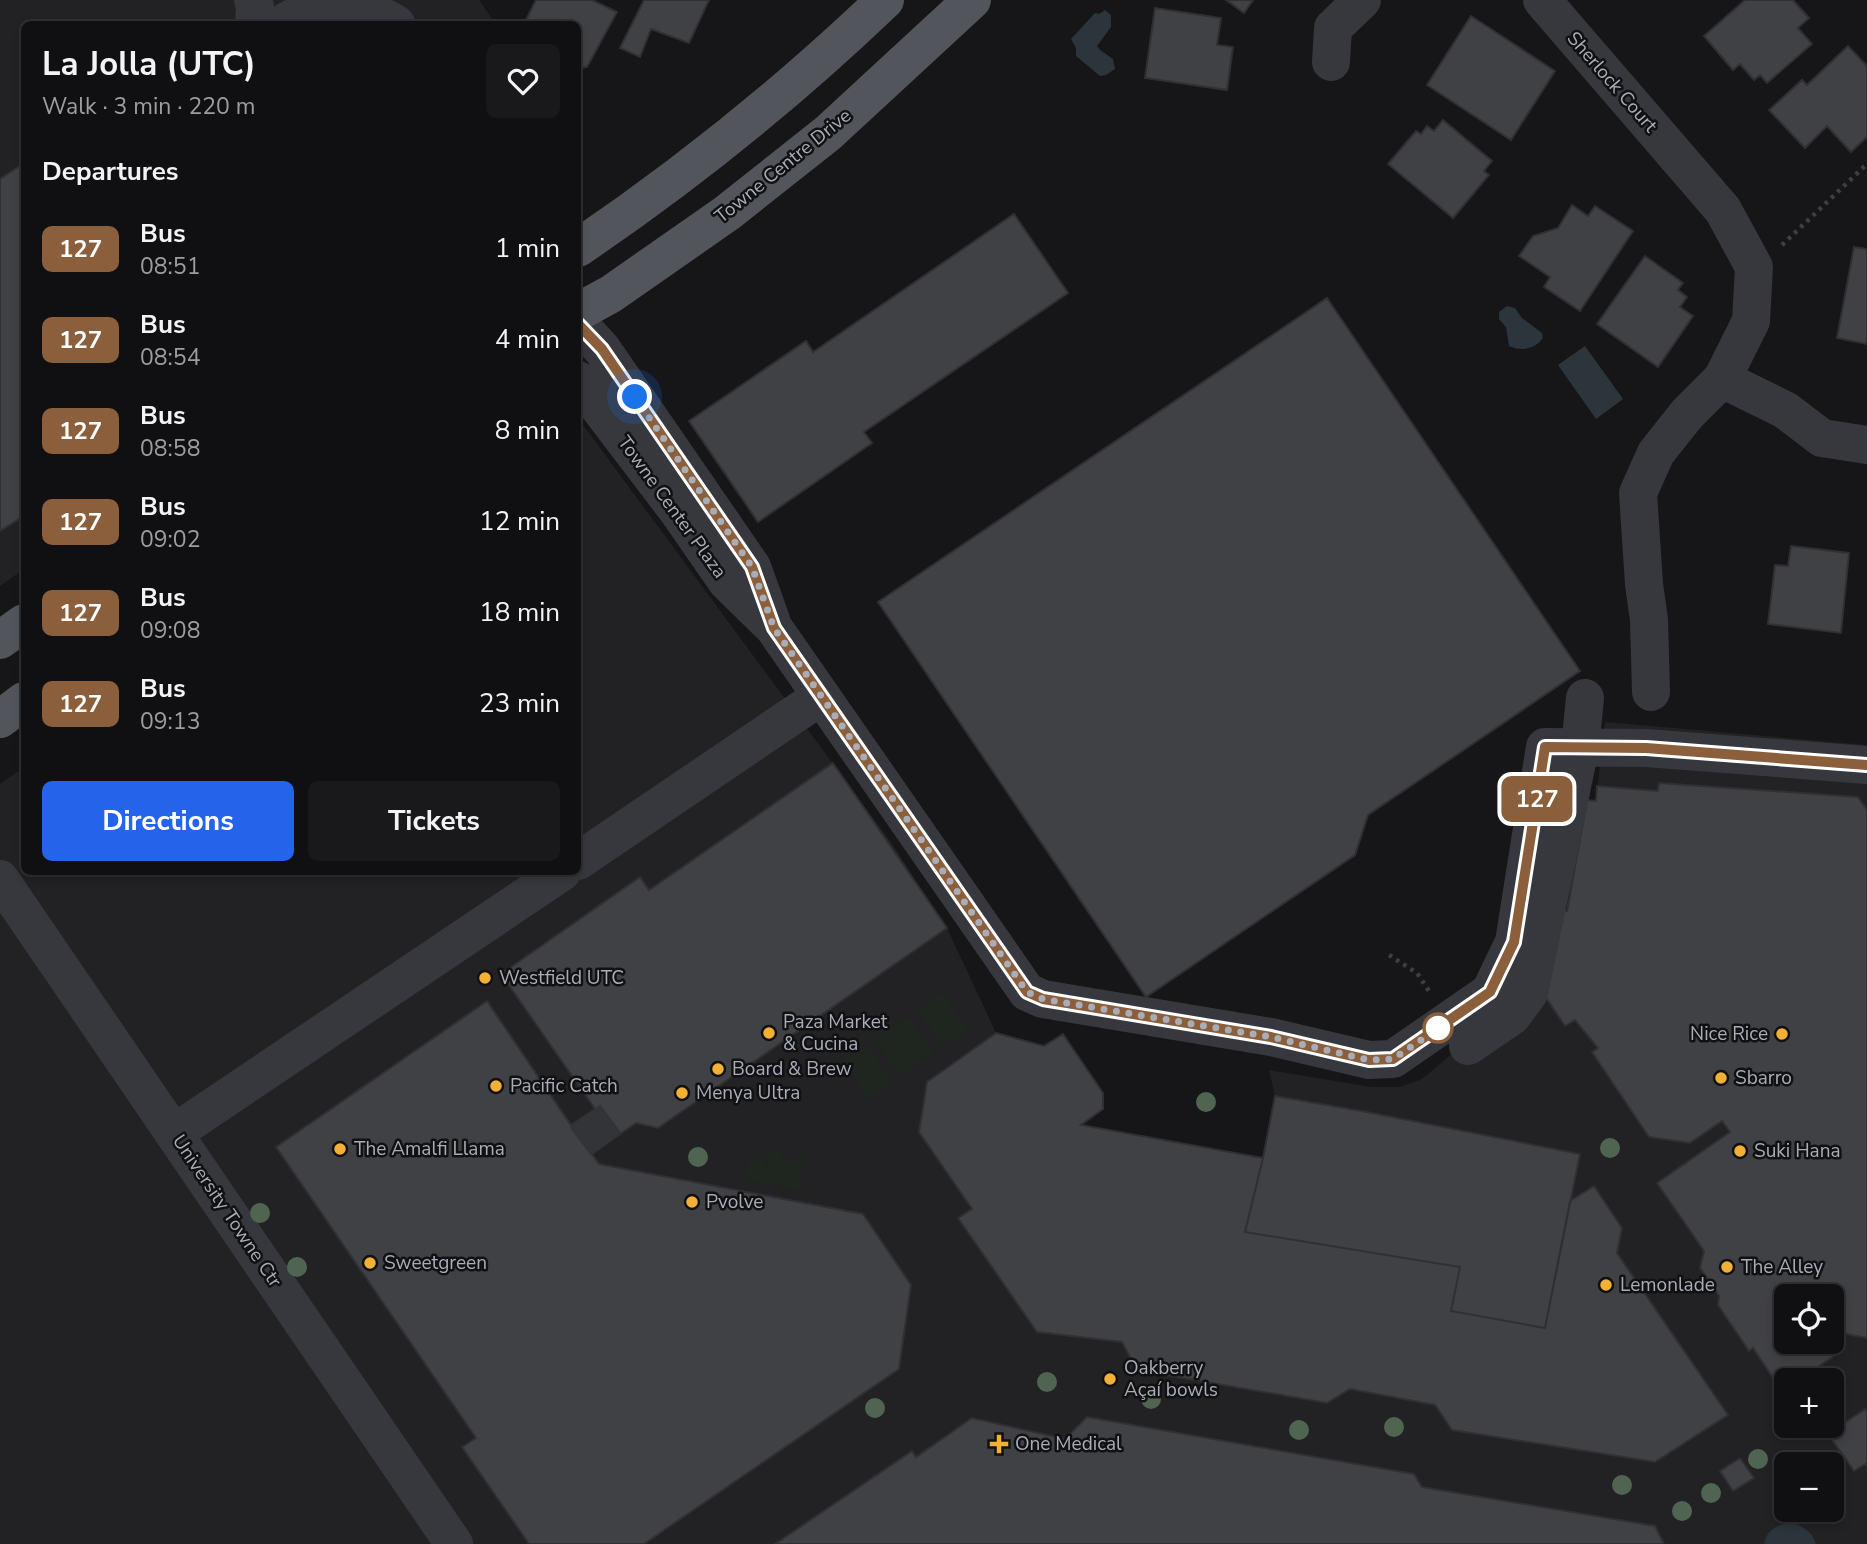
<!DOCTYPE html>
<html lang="en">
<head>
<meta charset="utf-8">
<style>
  body { margin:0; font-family:"Nunito Sans",sans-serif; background:#19191b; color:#f1f3f6; height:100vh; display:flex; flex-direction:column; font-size:26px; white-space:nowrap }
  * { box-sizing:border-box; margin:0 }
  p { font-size:23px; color:#9c9d9f }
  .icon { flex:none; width:38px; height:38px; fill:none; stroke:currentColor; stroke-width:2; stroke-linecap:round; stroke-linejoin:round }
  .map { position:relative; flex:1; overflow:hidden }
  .side { position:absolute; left:21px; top:21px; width:560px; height:854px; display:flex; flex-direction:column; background:#101012; border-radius:10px; box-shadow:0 4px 10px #0003,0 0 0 2px #303032 }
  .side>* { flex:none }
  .badge { padding:0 14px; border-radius:10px; font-size:24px; line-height:46px }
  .controls { position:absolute; left:1774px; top:1284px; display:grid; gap:14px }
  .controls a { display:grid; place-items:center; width:70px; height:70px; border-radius:10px; background:#101012; box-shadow:0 4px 10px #0003,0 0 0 2px #303032; font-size:35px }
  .you { position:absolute; width:35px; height:35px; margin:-18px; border:5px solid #fff; border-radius:50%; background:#1a73e8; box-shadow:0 0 0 10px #1a73e833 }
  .map>.badge { position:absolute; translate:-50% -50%; box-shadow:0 0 0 4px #fff }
  h2 { padding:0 21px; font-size:26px; line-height:63px }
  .round { display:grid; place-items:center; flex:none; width:74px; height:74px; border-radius:10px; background:#19191b }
  .summary { display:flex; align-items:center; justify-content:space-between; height:119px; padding:0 21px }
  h1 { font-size:33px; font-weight:700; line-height:52px }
  .cta { display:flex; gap:14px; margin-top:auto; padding:14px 21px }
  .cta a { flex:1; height:80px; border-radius:10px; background:#2563eb; color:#fff; font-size:28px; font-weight:700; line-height:80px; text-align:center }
  .cta a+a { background:#19191b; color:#f1f3f6 }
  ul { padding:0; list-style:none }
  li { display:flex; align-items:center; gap:21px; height:91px; padding:0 21px }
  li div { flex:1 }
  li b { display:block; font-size:26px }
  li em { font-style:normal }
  li .badge { min-width:77px; font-weight:700; text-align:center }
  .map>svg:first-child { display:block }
</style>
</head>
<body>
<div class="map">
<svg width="1867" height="1544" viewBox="0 0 1867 1544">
  <rect width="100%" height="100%" fill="#161618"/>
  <!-- built -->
  <path fill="#222225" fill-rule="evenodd" d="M0,0H479L496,24H24V569L0,586Z
    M578,418L890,841L947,928L996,1033L1044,1046L1063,1034L1103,1093V1109L1082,1125L1263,1158L1275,1096L1269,1070L1371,1087H1400L1422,1079L1535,983L1561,910H1567L1596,801L1605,722L1867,745V1544H0V784L24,767V872H578ZM1787,1297H1832V1342H1787ZM1787,1381H1832V1426H1787ZM1787,1465H1832V1510H1787Z"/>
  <!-- green -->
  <path fill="#1e261f" d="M942,992L968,1030L943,1047L917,1009Z
    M909,1016L934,1052L900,1076L874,1039Z
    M867,1044L892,1082L868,1099L841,1061Z
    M771,1147L784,1150L781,1162L789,1163L791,1155L796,1156L795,1160L799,1161L802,1149H804L799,1184L808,1186L807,1192L746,1179L750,1154H753L752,1159L758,1160L759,1156L766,1157L763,1170L766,1171Z"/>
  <!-- water -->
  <path fill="#2c353c" d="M1105,10L1111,15V27L1097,46L1100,50L1113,59L1115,69L1106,75L1100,76L1076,56V48L1071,39L1095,13L1099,14Z
    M1507,306L1515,308L1522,318L1542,333L1543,338C1535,349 1521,352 1509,346L1506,327L1499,319V312Z
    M1585,346L1623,399L1596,419L1558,365Z
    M1792,1523C1804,1526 1812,1532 1816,1544H1764C1767,1529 1778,1524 1792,1523Z"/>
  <!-- building -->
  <path fill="#404145" stroke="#303034" stroke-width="2" fill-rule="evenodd" d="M536,0H592L617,12L587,67L578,68V24H524Z
    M644,0H709L689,43L651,29L640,57L620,48Z
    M1226,0H1253L1244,13Z
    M1745,0H1793L1809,18L1798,28L1812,44L1767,83L1760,75L1754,80L1740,64L1733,70L1704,36Z
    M1155,8L1221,18L1217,45L1233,47L1227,90L1145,78Z
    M1471,16L1555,71L1511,140L1427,85Z
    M1848,46L1867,66V137L1851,152L1827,126L1805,148L1769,110L1802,80L1807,85Z
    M1443,120L1492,161L1484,171L1489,175L1453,218L1388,164L1416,131L1421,134L1427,126L1434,131Z
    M24,163V516L0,531V179Z
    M1572,205L1588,216L1595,206L1633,231L1580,311L1544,287L1550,277L1519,256L1533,236L1558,228Z
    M1014,214L1068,293L864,432L872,443L758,522L689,421L806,341L813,352Z
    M1854,247L1867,249V344L1837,338Z
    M1645,256L1683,283L1678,290L1687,297L1680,307L1693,316L1658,367L1597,324Z
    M1327,298L1580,671L1368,815L1355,855L1146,997L878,602Z
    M1791,546L1849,553L1841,633L1768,624L1775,565L1788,566Z
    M833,763L947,928L658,1128L636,1123L592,1154L599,1164L863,1214L911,1285L899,1369L644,1544H529L462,1447L476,1438L276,1147L487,1001L571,1125L595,1109L501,974L640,877L649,890Z
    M1659,783L1858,797L1867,810V1338L1841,1333L1839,1353L1796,1381H1787V1386L1781,1390L1753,1348L1749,1351L1718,1305L1719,1296L1700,1268L1704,1251L1657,1183L1730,1132L1722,1121L1690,1143L1649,1137L1592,1052L1598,1048L1575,1020L1565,1026L1536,983L1561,910L1567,911L1587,800L1596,801L1597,786L1658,791ZM1787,1297H1832V1342H1787Z
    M996,1033L1044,1046L1063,1034L1103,1093V1109L1081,1125L1263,1158L1245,1232L1460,1267L1451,1311L1545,1328L1570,1201L1594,1186L1622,1228L1617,1253L1728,1415L1655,1462L1452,1430L1435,1405L1350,1389L1327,1403L1137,1370L1122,1342L1037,1332L958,1218L972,1209L919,1132L927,1082Z
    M1275,1096L1367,1112L1580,1154L1545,1328L1451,1311L1460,1267L1245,1232L1263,1158Z
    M1865,1409L1867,1411V1467L1865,1464L1854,1471L1828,1434Z
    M1087,1417L1414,1474L1422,1487L1655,1526L1664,1544H775L912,1451L916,1457L972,1418L1065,1439Z
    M1740,1458L1754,1478L1733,1491L1720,1471Z"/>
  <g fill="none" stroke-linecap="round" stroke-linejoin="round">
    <!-- minor-tunnel -->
    <path stroke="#333438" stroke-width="38" stroke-dasharray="38 19" stroke-linecap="butt" d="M585,1116L606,1144"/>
    <!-- path -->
    <path stroke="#3d3f44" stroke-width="4.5" stroke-dasharray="3.5 5" stroke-linecap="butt" d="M1782,245L1867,164
      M1389,955L1417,973L1429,991"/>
    <!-- minor -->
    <path stroke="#37383d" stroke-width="38" d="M253,0L255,6L254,24
      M1542,0L1723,210L1754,267L1751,321L1722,379L1785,410L1822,438L1867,445
      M282,24C316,1 362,2 396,24
      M1331,62L1333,28L1362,0
      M578,323L602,349L752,567L771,620
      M578,380L677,510L727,582L774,628L1027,992L1043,999L1271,1037L1369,1060L1393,1059L1490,992L1514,942L1545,747L1646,748L1867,765
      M1651,692L1649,620L1644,584L1638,493L1656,453L1687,414L1722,379
      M578,861L820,697
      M0,879L454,1544
      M1468,1046L1512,1016L1529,993L1580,748L1585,698
      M174,1133L562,872"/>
    <!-- major -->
    <path stroke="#53555c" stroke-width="38" d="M578,248C687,174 790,91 885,0
      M578,312L611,294L727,213L828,133L972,0
      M0,640L24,623
      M0,719L24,701"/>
  </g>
  <!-- trees -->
  <g fill="#506452">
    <circle cx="1206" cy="1102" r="10"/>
    <circle cx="1610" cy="1148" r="10"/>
    <circle cx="698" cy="1157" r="10"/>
    <circle cx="260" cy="1213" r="10"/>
    <circle cx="297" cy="1267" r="10"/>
    <circle cx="1047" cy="1382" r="10"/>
    <circle cx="1151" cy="1399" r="10"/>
    <circle cx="875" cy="1408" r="10"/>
    <circle cx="1394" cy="1427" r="10"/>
    <circle cx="1299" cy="1430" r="10"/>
    <circle cx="1758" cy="1459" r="10"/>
    <circle cx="1622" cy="1485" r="10"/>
    <circle cx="1711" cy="1493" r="10"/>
    <circle cx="1682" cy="1511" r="10"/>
  </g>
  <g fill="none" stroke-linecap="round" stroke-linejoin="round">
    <defs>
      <path id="line" d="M578,324L602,349L752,567L774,628L1027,992L1043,999L1271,1037L1369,1060L1393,1059L1490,992L1514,942L1545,747L1646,748L1867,765"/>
    </defs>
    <!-- line casing -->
    <use href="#line" stroke="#fff" stroke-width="16"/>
    <!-- line -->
    <use href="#line" stroke="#8b5e3c" stroke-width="10"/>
    <!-- walk -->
    <path stroke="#a8adb8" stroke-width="7" stroke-dasharray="0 12.6" d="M635,397L752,567L774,628L1027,992L1043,999L1271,1037L1369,1060L1393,1059L1442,1026L1438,1028"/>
  </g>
  <!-- markers -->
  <g fill="#f2b134" stroke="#111113" stroke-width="2.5">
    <circle cx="485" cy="978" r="7"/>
    <circle cx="769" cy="1033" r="7"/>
    <circle cx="1782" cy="1034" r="7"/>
    <circle cx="718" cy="1069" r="7"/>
    <circle cx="1721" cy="1078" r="7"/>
    <circle cx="496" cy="1086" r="7"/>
    <circle cx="682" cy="1093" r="7"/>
    <circle cx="340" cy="1149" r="7"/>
    <circle cx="1740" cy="1151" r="7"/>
    <circle cx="692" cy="1202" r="7"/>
    <circle cx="370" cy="1263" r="7"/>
    <circle cx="1727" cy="1267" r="7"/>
    <circle cx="1606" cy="1285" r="7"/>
    <circle cx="1110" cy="1379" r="7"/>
    <path d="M995.5 1433.5h7v7h7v7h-7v7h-7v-7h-7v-7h7z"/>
  </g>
  <circle fill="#fff" stroke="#8b5e3c" stroke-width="3.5" cx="1438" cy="1028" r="14"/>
  <g text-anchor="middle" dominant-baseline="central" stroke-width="5" stroke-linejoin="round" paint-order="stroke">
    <!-- street labels -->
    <g font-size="19" fill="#a8adb8" stroke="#111113">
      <text transform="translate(1612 82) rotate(49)">Sherlock Court</text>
      <text transform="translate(783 166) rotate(-39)">Towne Centre Drive</text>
      <text transform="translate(672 507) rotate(54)">Towne Center Plaza</text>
      <text transform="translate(227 1211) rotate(56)">University Towne Ctr</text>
    </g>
    <!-- poi labels -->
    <g font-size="19" fill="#a8adb8" stroke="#111113" text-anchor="start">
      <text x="499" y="978">Westfield UTC</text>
      <text x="783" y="1022">Paza Market<tspan x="783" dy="22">&amp; Cucina</tspan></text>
      <text x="1768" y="1034" text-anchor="end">Nice Rice</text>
      <text x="732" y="1069">Board &amp; Brew</text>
      <text x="1735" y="1078">Sbarro</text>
      <text x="510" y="1086">Pacific Catch</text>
      <text x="696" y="1093">Menya Ultra</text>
      <text x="354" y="1149">The Amalfi Llama</text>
      <text x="1754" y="1151">Suki Hana</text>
      <text x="706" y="1202">Pvolve</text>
      <text x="384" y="1263">Sweetgreen</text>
      <text x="1741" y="1267">The Alley</text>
      <text x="1620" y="1285">Lemonlade</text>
      <text x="1124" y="1368">Oakberry<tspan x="1124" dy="22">Açaí bowls</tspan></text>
      <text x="1015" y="1444">One Medical</text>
    </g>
  </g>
</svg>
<div class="controls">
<a><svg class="icon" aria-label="locate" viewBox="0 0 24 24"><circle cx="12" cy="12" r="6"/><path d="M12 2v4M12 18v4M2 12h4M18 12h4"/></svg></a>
<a>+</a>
<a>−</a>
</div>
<div class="you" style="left:635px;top:397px"></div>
<b class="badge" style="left:1537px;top:799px;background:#8b5e3c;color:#fff">127</b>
<section class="side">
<div class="summary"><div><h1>La Jolla (UTC)</h1><p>Walk · 3 min · 220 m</p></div><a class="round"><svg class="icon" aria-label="heart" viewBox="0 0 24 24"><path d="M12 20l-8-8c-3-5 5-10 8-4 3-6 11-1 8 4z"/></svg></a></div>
<h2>Departures</h2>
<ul>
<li><span class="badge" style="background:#8b5e3c;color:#fff">127</span><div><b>Bus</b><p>08:51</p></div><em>1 min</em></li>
<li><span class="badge" style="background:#8b5e3c;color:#fff">127</span><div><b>Bus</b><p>08:54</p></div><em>4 min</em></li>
<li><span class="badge" style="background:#8b5e3c;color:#fff">127</span><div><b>Bus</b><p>08:58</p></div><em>8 min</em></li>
<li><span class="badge" style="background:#8b5e3c;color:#fff">127</span><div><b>Bus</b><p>09:02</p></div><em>12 min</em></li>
<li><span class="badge" style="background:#8b5e3c;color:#fff">127</span><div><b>Bus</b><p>09:08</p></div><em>18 min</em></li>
<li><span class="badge" style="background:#8b5e3c;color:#fff">127</span><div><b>Bus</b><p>09:13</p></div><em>23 min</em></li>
</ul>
<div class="cta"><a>Directions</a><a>Tickets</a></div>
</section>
</div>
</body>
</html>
